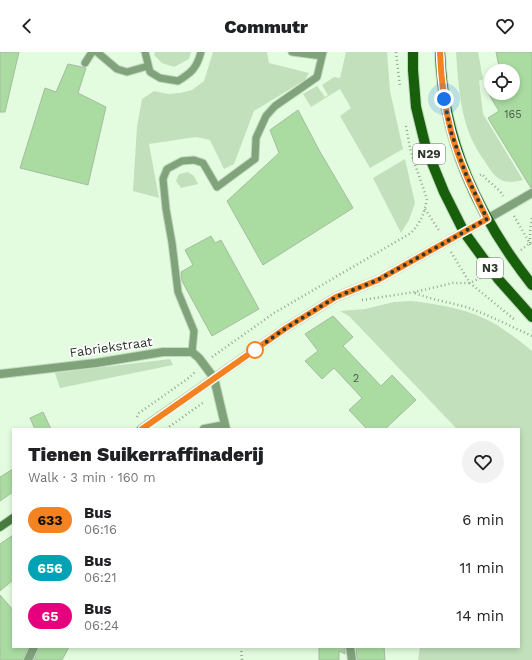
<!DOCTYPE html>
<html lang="en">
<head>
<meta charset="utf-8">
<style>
  body { margin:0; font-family:"Work Sans",sans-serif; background:#f2f2f2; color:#202124; height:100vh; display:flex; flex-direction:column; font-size:15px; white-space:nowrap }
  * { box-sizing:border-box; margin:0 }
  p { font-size:13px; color:#757577 }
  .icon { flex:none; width:22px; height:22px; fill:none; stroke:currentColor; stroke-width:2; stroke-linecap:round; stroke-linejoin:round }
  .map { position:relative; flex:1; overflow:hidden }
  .sheet { position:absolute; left:12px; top:376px; width:508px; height:220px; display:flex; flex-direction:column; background:#fff; border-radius:0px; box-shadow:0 2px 6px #0003 }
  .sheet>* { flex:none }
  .badge { padding:0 8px; border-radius:13px; font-size:14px; line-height:26px }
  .tools { position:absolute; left:484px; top:12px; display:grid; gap:8px }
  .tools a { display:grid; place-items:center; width:36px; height:36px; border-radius:50%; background:#fff; box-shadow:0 2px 6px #0003; font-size:20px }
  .you { position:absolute; width:20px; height:20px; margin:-10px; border:3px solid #fff; border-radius:50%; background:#1a73e8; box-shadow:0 0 0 6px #1a73e833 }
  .map>.badge { position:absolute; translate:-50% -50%; box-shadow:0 0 0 2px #fff }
  .round { display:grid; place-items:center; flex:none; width:42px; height:42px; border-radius:21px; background:#f2f2f2 }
  .summary { display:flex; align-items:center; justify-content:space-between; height:68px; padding:0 16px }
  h1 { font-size:19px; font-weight:800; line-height:30px }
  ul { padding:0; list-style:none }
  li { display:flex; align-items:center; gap:12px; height:48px; padding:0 16px }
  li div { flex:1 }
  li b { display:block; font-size:15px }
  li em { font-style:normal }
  li .badge { min-width:44px; font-weight:700; text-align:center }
  header { display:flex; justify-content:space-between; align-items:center; height:52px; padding:0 16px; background:#fff; font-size:18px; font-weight:800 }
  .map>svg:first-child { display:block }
</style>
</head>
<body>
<header><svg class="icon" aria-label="back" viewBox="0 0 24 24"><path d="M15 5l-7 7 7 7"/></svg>Commutr<svg class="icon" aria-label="heart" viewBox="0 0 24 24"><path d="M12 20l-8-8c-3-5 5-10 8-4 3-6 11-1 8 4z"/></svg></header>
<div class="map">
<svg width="532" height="608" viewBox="0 0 532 608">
  <rect width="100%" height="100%" fill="#e3fcdf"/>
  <!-- green -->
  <path fill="#c2e0bc" d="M155,0H191L189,7L174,15L162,11L154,3Z
    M213,0H267L269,11L309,21L305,28L254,59L234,112L224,117L210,88L196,85L149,92L159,146L133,139L137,75L142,47L154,39L168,42L180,41L192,38L204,29Z
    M346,0H387L390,39L403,97L370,116L340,64L351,56L340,37L311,55L303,42L317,34L325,45L328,43L322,33L334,25L340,26Z
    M456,0H478L483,27L479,29L483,62L523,128C501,134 495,126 484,108C480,103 476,96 473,90C460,63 458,29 456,0Z
    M405,107L415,151L409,168L401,181L373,126Z
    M188,120L194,124L198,132L181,136L176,129L179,122Z
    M411,249C440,252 472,258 497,273C509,281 521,290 532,299V608H418L420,595H519V377H455L456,376L349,264L340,259L365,257L394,250Z
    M170,307L173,313L60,336L55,321Z"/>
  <!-- building -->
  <path fill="#aadca2" stroke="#a4bca0" d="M0,0H19L5,60H0Z
    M496,0H532V136H531L488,66L499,59L485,36L491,32V41H513V19H500Z
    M68,12L86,16L78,41L106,55L88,133L20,116L45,36L56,40Z
    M298,58L319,98L353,156L263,213L227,149L279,101L270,78Z
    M211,184L215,191L221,188L259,257L212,284L182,229L181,220L193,213L185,198Z
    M333,264L353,285L343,294L381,334L392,323L416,348L385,377H367L349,358L362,346L334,316L322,327L305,309L318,299L305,282Z
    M43,360L51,377H35L30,366Z
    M13,417V440L0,449V425Z
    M13,483V528L0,539V492Z
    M0,543L13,558V595H28L23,608H0Z
    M39,595H69L62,608H34Z
    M319,595H345V602L339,599V608H319Z
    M356,595H384L385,608H360L357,607Z"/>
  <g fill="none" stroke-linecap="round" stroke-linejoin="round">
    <defs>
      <path id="lane" d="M97,0L117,17L127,20L148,14
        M145,0L150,20L160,26L178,29C191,21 197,16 201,0
        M292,0L322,4
        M85,11L92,0
        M192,300L194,279L178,240L172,191L166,157L163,127L167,117L182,109L194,108L203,111L217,135L255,107L256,86L266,64L275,54L317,25L323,0"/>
      <path id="street" d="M487,167L532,141
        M0,322L96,311L163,300H192L199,306L214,326L226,377
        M204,377L225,373
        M350,595L352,608
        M28,608L34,595"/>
      <path id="secondary" d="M141,377L286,276L336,245L378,228L487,167
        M0,475L13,466"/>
      <path id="primary" d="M413,0V18L416,55L426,96L444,140L464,180L499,228L532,265
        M440,0C443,89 478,164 532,233"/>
    </defs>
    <!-- lane casing -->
    <use href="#lane" stroke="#c2d9bf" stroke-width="9"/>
    <!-- street casing -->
    <use href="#street" stroke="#c2d9bf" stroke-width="10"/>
    <!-- secondary casing -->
    <use href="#secondary" stroke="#c2d9bf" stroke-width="10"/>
    <!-- primary casing -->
    <use href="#primary" stroke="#c2d9bf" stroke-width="12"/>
    <!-- path -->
    <path stroke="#93a590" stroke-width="2.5" stroke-dasharray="1 3" stroke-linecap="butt" d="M396,0L400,35
      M406,74L411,101L427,147
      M480,123L482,122C488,130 499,136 503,144
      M425,157L440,180
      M514,164L532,195
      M530,191V179L532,165
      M521,198L530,191
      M451,200L470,231L515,268
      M415,241C432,248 449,250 466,255C489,263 510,274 532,284
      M362,248L415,240L453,231H470L482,225
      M212,305L274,261L411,181C421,170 424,162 427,147
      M137,365L139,361L190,325L196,319
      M166,377L204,350
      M241,595L242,608"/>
    <!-- lane -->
    <use href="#lane" stroke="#81a37b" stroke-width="7"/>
    <!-- street -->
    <use href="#street" stroke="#81a37b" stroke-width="8"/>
    <!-- secondary -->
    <use href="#secondary" stroke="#487c40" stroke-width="8"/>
    <!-- primary -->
    <use href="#primary" stroke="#185f0b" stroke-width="10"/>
  </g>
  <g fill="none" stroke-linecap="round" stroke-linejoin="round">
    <defs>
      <path id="line" d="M142,377L286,276L336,245L378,228L487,167C473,139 459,110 451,79C444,53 441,27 440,0"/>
    </defs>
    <!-- line casing -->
    <use href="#line" stroke="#fff" stroke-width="9"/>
    <!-- line -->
    <use href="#line" stroke="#f58220" stroke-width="6"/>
    <!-- walk -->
    <path stroke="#2d372c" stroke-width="4" stroke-dasharray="0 7.2" d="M255,298L286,276L336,245L378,228L487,167L465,120L451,80L444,47"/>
  </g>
  <!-- markers -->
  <circle fill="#fff" stroke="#f58220" stroke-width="2" cx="255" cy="298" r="8"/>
  <g text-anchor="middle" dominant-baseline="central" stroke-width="3" stroke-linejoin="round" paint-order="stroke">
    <!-- number labels -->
    <g font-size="11" fill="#4c604a">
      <text x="513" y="62">165</text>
      <text x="356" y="326">2</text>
    </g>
    <!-- shield labels -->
    <g fill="#fff" stroke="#6c736b" stroke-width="1">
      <rect x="413" y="92" width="32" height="20" rx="3"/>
      <rect x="477" y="206" width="26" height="20" rx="3"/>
    </g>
    <g font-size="12" font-weight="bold" fill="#2d372c">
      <text x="429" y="102">N29</text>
      <text x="490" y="216">N3</text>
    </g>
    <!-- street labels -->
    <g font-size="13" fill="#2d372c" stroke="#fff">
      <text transform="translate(111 295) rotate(-8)">Fabriekstraat</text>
    </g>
  </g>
</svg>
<div class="tools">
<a><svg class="icon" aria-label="locate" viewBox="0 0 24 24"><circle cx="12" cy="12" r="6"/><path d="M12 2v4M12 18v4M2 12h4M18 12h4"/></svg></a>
</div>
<div class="you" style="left:444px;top:47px"></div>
<section class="sheet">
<div class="summary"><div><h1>Tienen Suikerraffinaderij</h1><p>Walk · 3 min · 160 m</p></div><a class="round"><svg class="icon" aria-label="heart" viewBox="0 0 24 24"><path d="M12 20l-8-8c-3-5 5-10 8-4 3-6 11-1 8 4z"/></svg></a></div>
<ul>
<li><span class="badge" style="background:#f58220;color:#111">633</span><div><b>Bus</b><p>06:16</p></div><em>6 min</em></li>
<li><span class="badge" style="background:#00a3b4;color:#fff">656</span><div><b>Bus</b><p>06:21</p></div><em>11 min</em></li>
<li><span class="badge" style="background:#e6007e;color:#fff">65</span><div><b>Bus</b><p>06:24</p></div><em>14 min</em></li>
</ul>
</section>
</div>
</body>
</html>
